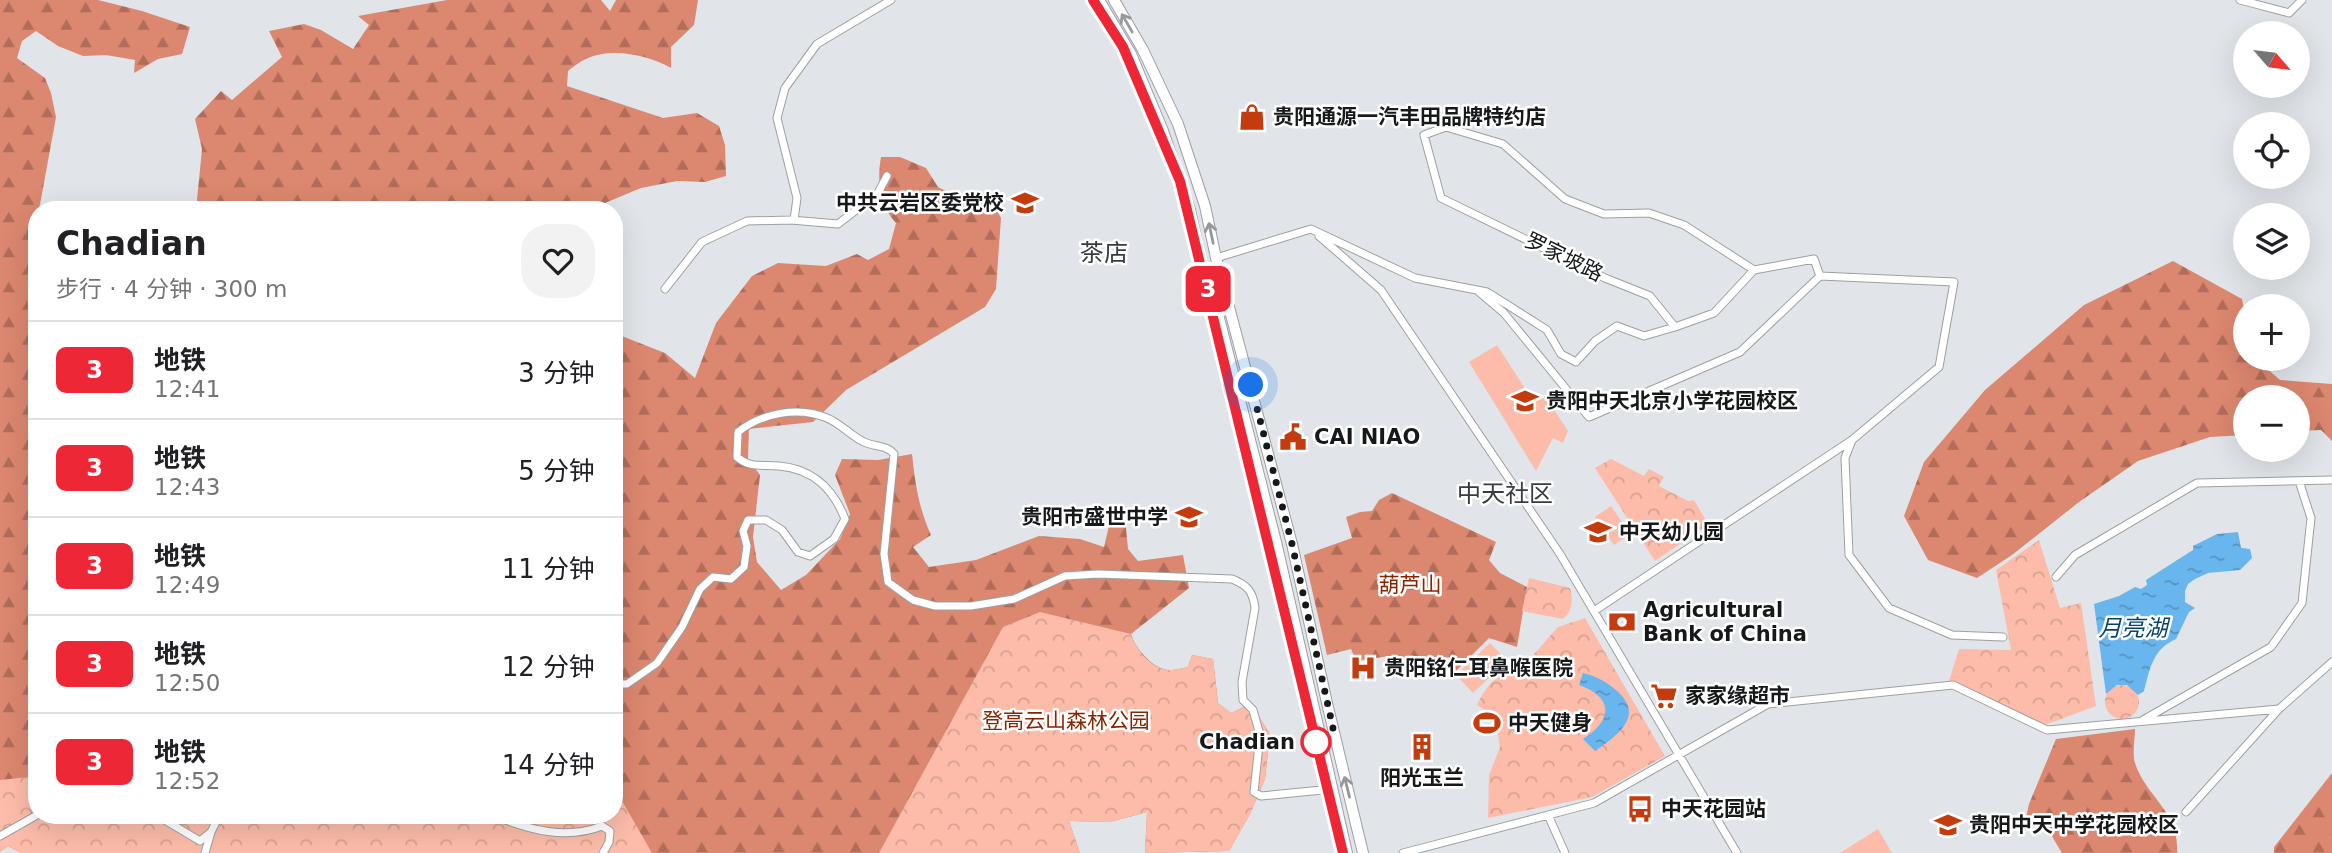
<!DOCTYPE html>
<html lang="zh">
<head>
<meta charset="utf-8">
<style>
  body { margin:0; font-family:"DejaVu Sans","Noto Sans SC",sans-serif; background:#f2f2f2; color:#202124; height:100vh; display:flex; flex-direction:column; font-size:26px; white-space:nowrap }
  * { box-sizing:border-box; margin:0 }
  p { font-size:23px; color:#757577 }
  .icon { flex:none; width:38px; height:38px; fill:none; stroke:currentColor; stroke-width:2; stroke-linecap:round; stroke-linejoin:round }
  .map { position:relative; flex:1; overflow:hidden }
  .sheet { position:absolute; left:28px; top:201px; width:595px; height:623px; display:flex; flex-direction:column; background:#fff; border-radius:28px; box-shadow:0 7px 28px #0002 }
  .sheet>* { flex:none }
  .badge { padding:0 14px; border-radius:10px; font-size:24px; line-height:46px }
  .needle { width:46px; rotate:118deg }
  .buttons { position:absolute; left:2233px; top:21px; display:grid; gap:14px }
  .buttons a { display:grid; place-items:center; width:77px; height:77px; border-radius:50%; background:#fff; box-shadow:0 7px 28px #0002; font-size:35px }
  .you { position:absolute; width:35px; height:35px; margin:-18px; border:5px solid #fff; border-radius:50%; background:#1a73e8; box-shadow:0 0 0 10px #1a73e833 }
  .map>.badge { position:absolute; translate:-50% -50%; box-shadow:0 0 0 4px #fff }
  .round { display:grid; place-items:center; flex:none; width:74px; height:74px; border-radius:28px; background:#f2f2f2 }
  .summary { display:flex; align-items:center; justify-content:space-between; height:119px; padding:0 28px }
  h1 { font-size:33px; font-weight:700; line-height:52px }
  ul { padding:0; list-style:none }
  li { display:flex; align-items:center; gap:21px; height:98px; padding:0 28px; border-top:2px solid #e0e0e0 }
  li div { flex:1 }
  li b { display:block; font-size:26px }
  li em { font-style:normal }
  li .badge { min-width:77px; font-weight:700; text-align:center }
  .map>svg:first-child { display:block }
</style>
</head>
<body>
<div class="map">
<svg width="2332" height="853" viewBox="0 0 2332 853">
  <defs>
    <pattern id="forest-firs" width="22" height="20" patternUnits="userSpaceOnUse" patternTransform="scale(1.75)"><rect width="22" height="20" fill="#dc876f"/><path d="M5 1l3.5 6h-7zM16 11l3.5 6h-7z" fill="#b16d5a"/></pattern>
    <pattern id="park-crowns" width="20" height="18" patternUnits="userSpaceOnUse" patternTransform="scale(1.75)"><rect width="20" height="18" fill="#fcbca9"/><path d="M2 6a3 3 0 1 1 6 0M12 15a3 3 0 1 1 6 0" fill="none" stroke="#d7a191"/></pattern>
    <pattern id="water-ripples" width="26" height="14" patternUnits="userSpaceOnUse" patternTransform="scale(1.75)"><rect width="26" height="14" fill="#69b6ee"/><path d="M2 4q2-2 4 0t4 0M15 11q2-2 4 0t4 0" fill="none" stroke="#5593c0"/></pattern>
  </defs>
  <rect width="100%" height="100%" fill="#e1e5e9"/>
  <!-- forest -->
  <path fill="url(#forest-firs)" d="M0,0H98L142,11L190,27L182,54L158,59L134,73L135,60L106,55L83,56L58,46L36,31L22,41L17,58L45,78L51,93L56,117L39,210H37V816H614V333L665,353L695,378L716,323L752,276L778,263L826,266L857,254L868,260L889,249L896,223C879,205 877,180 881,157H900L926,168L938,187L964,200L994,205L1001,218L996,289L985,307L846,390L813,422L749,429L748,459L760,475L753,537L757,562L781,590L806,575L840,539L850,514L835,475L842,459L878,460L912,454C915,483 919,509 931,535L913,547L929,567L976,560L1039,536L1080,539L1104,547L1111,517L1125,518L1128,549L1138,561L1183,555L1189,588L1131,634C1135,648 1154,671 1171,670C1176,670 1182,668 1188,667L1192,655L1213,659L1218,703L1231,713L1251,704L1270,734L1265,779L1250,814L1229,851L1145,853L1147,812L1110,822L1069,821L1080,853H21L8,846L0,852Z
    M447,0H601L610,11L616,0H698L694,25L671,47V68C648,55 611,47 586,59C579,62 573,67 568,71L567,86L663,118L697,113L719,126L725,145L726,176L705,182L677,181L641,188L605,203L598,210H196L202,149L195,119L221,91L232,100L282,57L269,31L304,24L321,30L353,49L369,25L358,16Z
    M2173,261L2242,299L2245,314V359H2256L2280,380L2332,384V441L2321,430L2298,431V397H2245V435L2210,437L2138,461L2079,502L2012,555L1977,578L1928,560L1904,516L1924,462L1985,390L2084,305Z
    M1392,493L1496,542L1489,560L1500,573L1527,587L1517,647L1489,638L1454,673L1449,657L1394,671L1389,656L1356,661L1351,649L1327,655L1304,555L1352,538L1346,517L1360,512L1372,511L1379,500Z
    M2135,729C2135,739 2132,753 2135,763C2146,797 2180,812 2177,853H2062L2038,813L2025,822L2029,804L2056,739Z
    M2332,773V853H2274V847Z"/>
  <!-- park -->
  <path fill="url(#park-crowns)" d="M1611,459L1644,476L1649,469L1664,477L1659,486L1688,501L1694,500L1707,522L1703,528L1655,561L1595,468Z
    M2039,540L2060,608L2081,603L2096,706L2045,725L1949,681L1959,649L2011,650L1996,570Z
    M1529,578L1570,588C1573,599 1573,611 1563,619L1522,611Z
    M1040,612L1131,634C1135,649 1153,671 1171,670C1176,670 1182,668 1188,667L1192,655L1213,659L1218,703L1231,713L1251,704L1270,734L1265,779L1250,814L1229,851L1145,853L1147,812L1110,822L1069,821L1080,853H879L1003,627Z
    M1585,618L1665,756L1592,797L1488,818L1489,775L1500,747L1497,727L1491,714L1477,705L1483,693L1492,682L1513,666L1527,662L1558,627Z
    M2105 702a17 17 0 1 1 34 0a17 17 0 1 1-34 0Z
    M37,776V816H614V787L652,853H21L8,846L0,852V780Z"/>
  <!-- garden -->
  <path fill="#fcbca9" d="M1497,345L1533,401L1545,396L1568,431L1563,443L1553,438L1536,471L1469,362Z
    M1611,506L1630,534L1614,545L1595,517Z
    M1490,643L1507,661L1473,693L1456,675Z
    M1878,829L1892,853H1840Z"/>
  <!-- water -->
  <path fill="url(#water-ripples)" d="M2238,532L2241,548L2250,549L2252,558L2240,570L2208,573L2195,579L2188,584L2185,591V602L2195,608L2189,612L2176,639C2153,649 2150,668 2144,691L2138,695L2127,685H2117L2106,694L2094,604L2119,596L2135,587L2141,589L2147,585L2146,580L2193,550V546L2217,534Z
    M1583,673C1596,676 1607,682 1617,691C1646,716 1616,736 1595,751L1583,739C1612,721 1615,698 1579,685Z"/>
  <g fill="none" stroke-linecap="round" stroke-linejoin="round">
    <defs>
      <path id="street" d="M2240,0L2289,13L2302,0
        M794,220L797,198L777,118L785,88L817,44L891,0
        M1319,236L1381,290L1560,554L1737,853
        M1216,258L1311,229L1415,278L1487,292L1547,330L1561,354L1576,362L1595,341L1617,326L1644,336L1675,327L1650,296L1605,278L1441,198L1424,135L1446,127L1503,144L1565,199L1604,214L1649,213L1684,225L1754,270L1814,259L1820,276
        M665,289L702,242L747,221L791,220L838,224L878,193L887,176
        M1478,291L1504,313L1589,417L1740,352L1820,276L1954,282L1939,367L1852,440L1845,458L1849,555L1889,608L1952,635L2003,637
        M1675,327L1714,313L1754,270
        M2056,577L2075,555L2197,483L2332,480
        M1594,611L1852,440
        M614,684H627L657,663L682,627L700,589L713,577L731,579L744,567L747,546L743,531L748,520H766L782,530L798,552L810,556L834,539L845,519C833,488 813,469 779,466C762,464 751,469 737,457L738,432C762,413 798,406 827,418C840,423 851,436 864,442C875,447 887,445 894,454L884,554L888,582L913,600L935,606H971L1014,599L1065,576L1098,574L1232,579C1247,585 1253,591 1255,608L1242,682L1243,700L1253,710L1260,735L1254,792L1261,796L1332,789
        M2143,720L2271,647L2302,603L2311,518L2299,481
        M2186,812L2279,709
        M1548,815L1565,853
        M158,816L200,841L211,832L217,820L216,816
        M495,816C530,830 566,840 602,826L610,831L609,842L603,853
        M0,836L37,815
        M205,853L211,832
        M1403,853L1594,803L1768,704L1953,685L2047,730L2279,709L2332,662"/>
      <path id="primary" d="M1099,0L1131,54L1163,131L1190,210L1201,261L1217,310L1277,546L1347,853
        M1114,0L1143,50L1178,124L1205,206L1216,258L1292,544L1327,703L1363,853"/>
    </defs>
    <!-- street casing -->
    <use href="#street" stroke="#9da0a3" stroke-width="9"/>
    <!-- primary casing -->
    <use href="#primary" stroke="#9da0a3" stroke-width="12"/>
    <!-- street -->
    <use href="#street" stroke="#fff" stroke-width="7"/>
    <!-- primary -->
    <use href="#primary" stroke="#fff" stroke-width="10"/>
  </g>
  <!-- one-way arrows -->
  <defs><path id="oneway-shaft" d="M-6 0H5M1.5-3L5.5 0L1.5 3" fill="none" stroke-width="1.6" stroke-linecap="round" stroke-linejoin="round" transform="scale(1.75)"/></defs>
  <g stroke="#969798">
    <use href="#oneway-shaft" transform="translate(1127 23) rotate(-120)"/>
    <use href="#oneway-shaft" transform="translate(1211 233) rotate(-102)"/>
    <use href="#oneway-shaft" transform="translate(1347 787) rotate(-104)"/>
  </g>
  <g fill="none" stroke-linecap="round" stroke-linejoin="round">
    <defs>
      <path id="line" d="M1093,0L1123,47L1180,181L1343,853"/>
    </defs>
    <!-- line casing -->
    <use href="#line" stroke="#fff" stroke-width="16"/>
    <!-- line -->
    <use href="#line" stroke="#ee2737" stroke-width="10"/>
    <!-- walk -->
    <path stroke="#161819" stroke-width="7" stroke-dasharray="0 12.6" d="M1251,385L1292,544L1333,728L1316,742"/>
  </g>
  <!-- icons -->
  <defs>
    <symbol id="shop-bare" viewBox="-9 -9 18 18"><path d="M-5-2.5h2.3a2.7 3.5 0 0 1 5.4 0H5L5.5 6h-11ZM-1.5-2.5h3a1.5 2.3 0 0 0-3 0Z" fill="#c43c0d" stroke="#fff" stroke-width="2.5" paint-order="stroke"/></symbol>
    <symbol id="school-bare" viewBox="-9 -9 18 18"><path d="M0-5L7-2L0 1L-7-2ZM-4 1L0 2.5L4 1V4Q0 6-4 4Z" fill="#c43c0d" stroke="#fff" stroke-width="2.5" paint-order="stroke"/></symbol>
    <symbol id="civic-bare" viewBox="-9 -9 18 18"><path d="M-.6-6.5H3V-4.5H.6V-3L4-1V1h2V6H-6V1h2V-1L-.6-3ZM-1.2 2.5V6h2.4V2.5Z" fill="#c43c0d" stroke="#fff" stroke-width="2.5" paint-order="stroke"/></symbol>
    <symbol id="bank-bare" viewBox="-9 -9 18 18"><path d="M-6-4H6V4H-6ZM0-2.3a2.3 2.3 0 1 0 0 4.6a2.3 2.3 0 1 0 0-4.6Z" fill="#c43c0d" stroke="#fff" stroke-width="2.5" paint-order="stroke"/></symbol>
    <symbol id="hospital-bare" viewBox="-9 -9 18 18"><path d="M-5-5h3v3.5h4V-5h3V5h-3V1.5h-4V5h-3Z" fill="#c43c0d" stroke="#fff" stroke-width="2.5" paint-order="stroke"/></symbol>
    <symbol id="supermarket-bare" viewBox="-9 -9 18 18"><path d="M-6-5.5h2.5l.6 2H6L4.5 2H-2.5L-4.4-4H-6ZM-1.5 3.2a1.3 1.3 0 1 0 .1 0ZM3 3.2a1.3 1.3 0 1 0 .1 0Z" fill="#c43c0d" stroke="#fff" stroke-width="2.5" paint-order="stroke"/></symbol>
    <symbol id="stadium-bare" viewBox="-9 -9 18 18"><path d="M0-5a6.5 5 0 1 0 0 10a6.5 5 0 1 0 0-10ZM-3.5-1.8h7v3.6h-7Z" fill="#c43c0d" stroke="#fff" stroke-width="2.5" paint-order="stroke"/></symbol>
    <symbol id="building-bare" viewBox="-9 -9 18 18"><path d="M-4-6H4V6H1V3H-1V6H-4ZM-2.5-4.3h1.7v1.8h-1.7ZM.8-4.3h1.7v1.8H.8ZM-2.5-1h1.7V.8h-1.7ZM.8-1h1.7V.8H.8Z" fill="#c43c0d" stroke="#fff" stroke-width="2.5" paint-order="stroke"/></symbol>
    <symbol id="bus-bare" viewBox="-9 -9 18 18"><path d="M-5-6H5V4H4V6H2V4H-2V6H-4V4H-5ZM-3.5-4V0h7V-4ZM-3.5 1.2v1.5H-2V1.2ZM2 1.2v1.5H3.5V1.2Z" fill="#c43c0d" stroke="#fff" stroke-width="2.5" paint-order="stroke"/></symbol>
  </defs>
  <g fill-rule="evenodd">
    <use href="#shop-bare" x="1233" y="98" width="38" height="38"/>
    <use href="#school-bare" x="1006" y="184" width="38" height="38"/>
    <use href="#school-bare" x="1506" y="382" width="38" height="38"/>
    <use href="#civic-bare" x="1274" y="418" width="38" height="38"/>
    <use href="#school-bare" x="1170" y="498" width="38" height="38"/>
    <use href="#school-bare" x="1579" y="513" width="38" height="38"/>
    <use href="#bank-bare" x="1603" y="603" width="38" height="38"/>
    <use href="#hospital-bare" x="1344" y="649" width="38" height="38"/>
    <use href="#supermarket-bare" x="1645" y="677" width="38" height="38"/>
    <use href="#stadium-bare" x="1468" y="704" width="38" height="38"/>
    <use href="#building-bare" x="1403" y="728" width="38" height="38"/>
    <use href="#bus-bare" x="1621" y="790" width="38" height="38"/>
    <use href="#school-bare" x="1929" y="806" width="38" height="38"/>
  </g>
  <!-- markers -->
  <circle fill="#fff" stroke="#ee2737" stroke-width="3.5" cx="1316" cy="742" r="14"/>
  <g text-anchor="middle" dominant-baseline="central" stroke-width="5" stroke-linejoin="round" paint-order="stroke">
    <!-- poi labels -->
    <g font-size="21" font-weight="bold" fill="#161819" stroke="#fff" text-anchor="start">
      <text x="1273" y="117">贵阳通源一汽丰田品牌特约店</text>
      <text x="1004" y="203" text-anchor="end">中共云岩区委党校</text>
      <text x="1546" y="401">贵阳中天北京小学花园校区</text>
      <text x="1314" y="437">CAI NIAO</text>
      <text x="1168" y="517" text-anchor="end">贵阳市盛世中学</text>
      <text x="1619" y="532">中天幼儿园</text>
      <text x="1643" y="610">Agricultural<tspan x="1643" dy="24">Bank of China</tspan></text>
      <text x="1384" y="668">贵阳铭仁耳鼻喉医院</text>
      <text x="1685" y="696">家家缘超市</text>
      <text x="1508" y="723">中天健身</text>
      <text x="1422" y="778" text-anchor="middle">阳光玉兰</text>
      <text x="1661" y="809">中天花园站</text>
      <text x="1969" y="825">贵阳中天中学花园校区</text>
    </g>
    <!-- street labels -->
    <g font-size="21" fill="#161819" stroke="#fff">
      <text transform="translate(1564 257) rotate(26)">罗家坡路</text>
    </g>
    <!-- park labels -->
    <g font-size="21" fill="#882400" stroke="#fff">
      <text x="1410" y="585">葫芦山</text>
      <text x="1066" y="721">登高云山森林公园</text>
    </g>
    <!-- stop labels -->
    <g font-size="21" font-weight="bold" fill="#161819" stroke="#fff" text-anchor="end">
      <text x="1295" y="742">Chadian</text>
    </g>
    <!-- water labels -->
    <g font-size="23" font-style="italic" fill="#064469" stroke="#fff">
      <text x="2133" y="628">月亮湖</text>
    </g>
    <!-- quarter labels -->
    <g font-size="24" fill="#383c3e" stroke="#fff">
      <text x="1104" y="253">茶店</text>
      <text x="1505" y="494">中天社区</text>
    </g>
  </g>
</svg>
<div class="buttons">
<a><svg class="needle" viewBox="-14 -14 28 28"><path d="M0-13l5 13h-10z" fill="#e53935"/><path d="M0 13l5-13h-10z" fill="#757577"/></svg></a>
<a><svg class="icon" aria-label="locate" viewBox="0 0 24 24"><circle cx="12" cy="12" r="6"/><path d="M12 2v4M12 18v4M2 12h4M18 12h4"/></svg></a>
<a><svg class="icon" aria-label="layers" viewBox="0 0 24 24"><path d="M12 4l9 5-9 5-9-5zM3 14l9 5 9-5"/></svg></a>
<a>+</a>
<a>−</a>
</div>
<div class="you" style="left:1251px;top:385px"></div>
<b class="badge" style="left:1208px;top:289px;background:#ee2737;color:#fff">3</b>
<section class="sheet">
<div class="summary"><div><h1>Chadian</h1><p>步行 · 4 分钟 · 300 m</p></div><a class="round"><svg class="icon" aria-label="heart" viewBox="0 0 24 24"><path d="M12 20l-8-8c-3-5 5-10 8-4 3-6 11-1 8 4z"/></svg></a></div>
<ul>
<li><span class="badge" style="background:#ee2737;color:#fff">3</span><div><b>地铁</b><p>12:41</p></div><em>3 分钟</em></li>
<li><span class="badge" style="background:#ee2737;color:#fff">3</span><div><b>地铁</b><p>12:43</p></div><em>5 分钟</em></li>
<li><span class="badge" style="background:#ee2737;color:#fff">3</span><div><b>地铁</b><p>12:49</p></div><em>11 分钟</em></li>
<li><span class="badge" style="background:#ee2737;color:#fff">3</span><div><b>地铁</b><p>12:50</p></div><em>12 分钟</em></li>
<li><span class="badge" style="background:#ee2737;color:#fff">3</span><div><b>地铁</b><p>12:52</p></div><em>14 分钟</em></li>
</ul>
</section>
</div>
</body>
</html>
